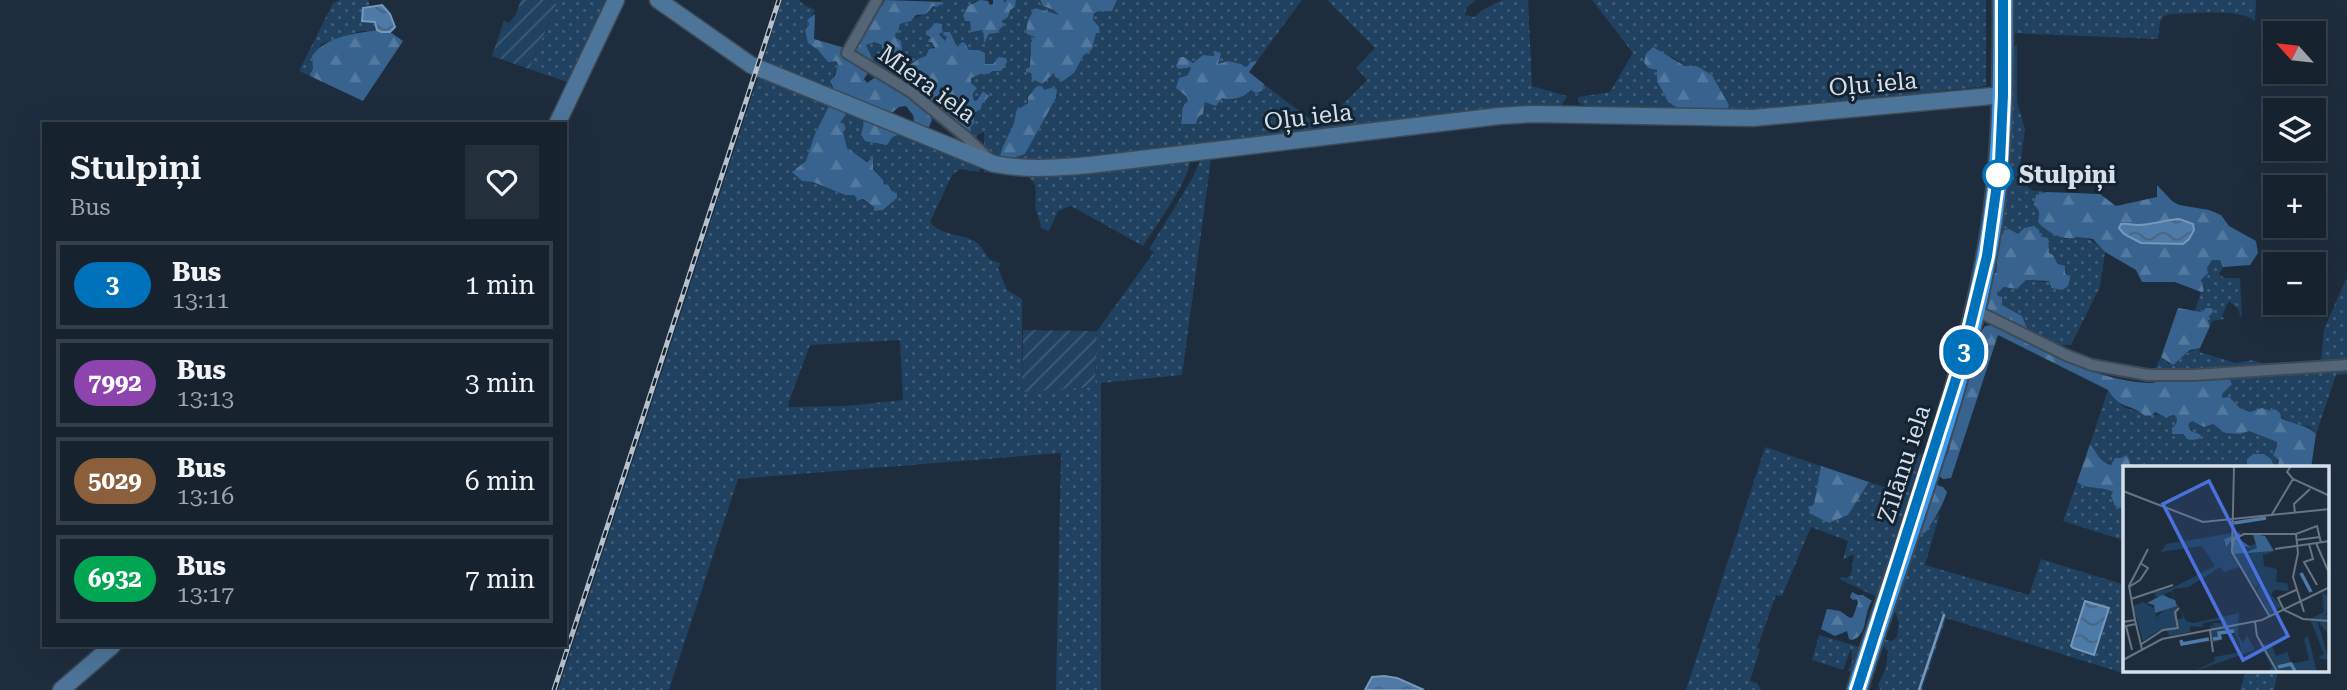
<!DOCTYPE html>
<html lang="en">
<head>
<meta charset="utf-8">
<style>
  body { margin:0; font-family:"Roboto Serif",serif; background:#232f3a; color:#f1f3f6; height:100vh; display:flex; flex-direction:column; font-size:26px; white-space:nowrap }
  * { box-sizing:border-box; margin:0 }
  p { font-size:23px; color:#9ea4aa }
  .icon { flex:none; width:38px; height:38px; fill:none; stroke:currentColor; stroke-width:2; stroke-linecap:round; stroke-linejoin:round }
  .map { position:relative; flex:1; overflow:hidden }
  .side { position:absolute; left:42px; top:122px; width:525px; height:525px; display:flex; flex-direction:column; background:#16222e; border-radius:0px; box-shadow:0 7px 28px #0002,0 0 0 2px #353f4a }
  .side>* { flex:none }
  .badge { padding:0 14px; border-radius:23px; font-size:24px; line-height:46px }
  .needle { width:46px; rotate:297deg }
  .tools { position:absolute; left:2263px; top:21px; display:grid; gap:14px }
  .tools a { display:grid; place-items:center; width:63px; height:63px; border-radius:0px; background:#16222e; box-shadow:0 7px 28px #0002,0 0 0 2px #353f4a; font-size:35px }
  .map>.badge { position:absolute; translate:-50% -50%; box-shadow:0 0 0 4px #fff }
  .round { display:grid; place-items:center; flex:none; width:74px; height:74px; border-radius:0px; background:#232f3a }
  .headline { display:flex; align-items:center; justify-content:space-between; height:119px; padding:0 28px }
  h1 { font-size:33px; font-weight:600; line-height:52px }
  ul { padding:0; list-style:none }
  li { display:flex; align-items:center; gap:21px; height:88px; margin:0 14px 10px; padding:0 14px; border:4px solid #353f4a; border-radius:0px }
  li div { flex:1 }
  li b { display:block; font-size:26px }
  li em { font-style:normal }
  li .badge { min-width:77px; font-weight:700; text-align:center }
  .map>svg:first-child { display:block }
</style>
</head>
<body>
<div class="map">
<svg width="2347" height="690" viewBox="0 0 2347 690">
  <defs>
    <pattern id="grass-dots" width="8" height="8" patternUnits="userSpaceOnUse" patternTransform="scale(1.75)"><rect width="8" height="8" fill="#204160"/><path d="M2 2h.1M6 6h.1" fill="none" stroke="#405c77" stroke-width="1.8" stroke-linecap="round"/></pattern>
    <pattern id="forest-firs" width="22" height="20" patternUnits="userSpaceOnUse" patternTransform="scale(1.75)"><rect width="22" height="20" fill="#37638e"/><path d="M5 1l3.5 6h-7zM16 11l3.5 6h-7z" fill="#53799e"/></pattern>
    <pattern id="garden-furrows" width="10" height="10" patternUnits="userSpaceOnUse" patternTransform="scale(1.75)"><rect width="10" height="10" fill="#204160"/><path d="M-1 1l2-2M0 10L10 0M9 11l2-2" fill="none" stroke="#405c77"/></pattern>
    <pattern id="water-waves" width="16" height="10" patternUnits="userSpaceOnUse" patternTransform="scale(1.75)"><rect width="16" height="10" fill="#4d7aa6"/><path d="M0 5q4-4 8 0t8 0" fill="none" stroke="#486480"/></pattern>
  </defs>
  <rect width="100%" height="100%" fill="#1e2d3d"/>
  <!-- grass -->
  <path fill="url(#grass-dots)" fill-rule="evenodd" d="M340,0H368L371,7L363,8L371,21L375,22L377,30L361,31L321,44L310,76L299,71L333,3Z
    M548,0H609L570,83L529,69L557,4Z
    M782,0H799L804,5L815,10L805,30L818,51L836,61L838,64L831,84L836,94L762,64Z
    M942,0H980L973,2L963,14L970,21L975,31L983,30V38L998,30L1016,0H1040V3C1047,7 1056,9 1059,16L1035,8L1031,18L1035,37C1027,47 1030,64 1031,76C1045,77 1055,73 1069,74C1087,53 1094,46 1093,17L1100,10L1112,11L1117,0H1302L1257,61L1250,62L1248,66L1243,67L1237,63L1217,65L1215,54L1214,56L1203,55L1193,63L1184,57L1186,67H1191L1188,75L1183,76L1180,92L1187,97L1188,102L1183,105V119L1198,122L1199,116L1203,114L1205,102L1219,103L1222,98L1233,100L1251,90H1263L1264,84L1312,121L1314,131L1072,162L1007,160L1025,154L1058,95L1044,90L1035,89L1028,97C1028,105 1022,109 1018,116C1011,126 1005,146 1000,158L990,154L982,146L984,145V132L977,135L975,140L966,133L974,113L984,101L983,91L975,101L970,78L983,73L1002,70L1003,67L985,64L979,50H969L965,43L962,42L957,48L955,46L956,44L946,36L948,39L945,41L933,28H930L926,35L935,45L926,56L914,61L909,76L921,81L913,90L868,62L866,45L875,42C885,46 886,59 897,60L901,52L895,34L900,24C913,21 933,9 942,0Z
    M1327,0H1476L1467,7L1465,15L1474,17L1484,9L1502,0H1528L1532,86L1567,96L1561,107L1319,131L1316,121L1327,120L1367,80L1356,68L1375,48Z
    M1592,0H1986V86L1797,107L1727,111L1729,105L1712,75L1697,66H1686L1671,56L1657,70L1666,98L1679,109L1587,107L1578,102V97L1610,92L1633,53Z
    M2010,0H2256L2255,21C2239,8 2191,14 2170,14L2164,16L2160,22L2158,39L2010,33Z
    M2017,45V102L2025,129L2020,166L2022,180L2031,190L2046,192L2036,195L2044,229L2056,233L2065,239C2083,235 2092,238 2105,252L2100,287L2071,345H2063L2060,348L2030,335L2022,316L2002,305L1997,293L2004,287L2017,289L2026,280L2045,282L2065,273L2053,255L2049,253L2040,237L1998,234L2012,48Z
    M759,74L830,104L814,136L806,161L797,169H794L793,172L802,181L813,182L845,195H854L874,207V211L883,210L892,193L869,162L847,149L839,123L848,111L865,119L864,131L872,142L881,144L899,133L981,166L979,172L960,169L952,175L930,222C940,236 963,233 976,242C987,249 982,260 1001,263L998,268L1007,290L1022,299V391L1095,387L1097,331L1154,252L1149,249L1192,179L1201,159H1211L1182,375L1101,383V690H1056L1061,453L738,479L669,690H558ZM900,340L903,400L846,406L789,407L788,404L810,345Z
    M1190,160C1192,176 1154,229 1143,246L1071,206L1058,211L1049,231L1041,228C1040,221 1038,216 1036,210C1033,196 1041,186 1028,177L984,172L987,168L1025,175L1044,176Z
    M2212,260H2220L2223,267L2219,274L2224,278H2240L2242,316L2240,317C2240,307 2234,306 2229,301L2222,316L2224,319L2212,321L2210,326L2206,318L2214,311L2211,308H2206L2203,312L2195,310L2201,292L2204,290L2201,280L2207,273V268Z
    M2347,277V362L2268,368L2155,369L2161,357L2169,364C2180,358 2188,351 2200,348L2199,352L2236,363L2253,360L2267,365L2321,361L2324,329Z
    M2347,369V374L2336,375L2316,434L2310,427L2291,423L2272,411L2262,408L2250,412L2222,398L2220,380L2198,378Z
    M2108,390C2113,395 2118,403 2124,407C2130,411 2166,417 2173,415L2177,418L2173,434H2183L2192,431L2188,424L2192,421L2213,424L2225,433L2240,434L2249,431L2277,442L2278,465L2247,466L2250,468H2149L2148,464C2135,466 2108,467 2098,458C2093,453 2095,449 2090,444Z
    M1765,447L1821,466L1814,505L1829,523L1848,515L1869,482L1900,492L1913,454H1926L1879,595L1877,597L1839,579L1842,577L1847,578L1851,574L1854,554L1843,560L1848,541L1811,527L1782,596L1776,595L1757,648L1760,649L1750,681L1757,683L1761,690H1686Z
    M2077,482C2090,491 2100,485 2113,492L2115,506L2125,509V541L2063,521Z
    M1940,513L1925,565L2029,595L2041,559L2125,585L2123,673L1946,618L1922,690H1880L1878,685L1886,668L1888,651L1882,645L1879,639L1892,641L1897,637L1899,622L1893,607L1917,528H1929V524ZM2086,601L2108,607L2094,655L2073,648Z
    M1819,635L1863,648L1854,671H1848L1852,661L1851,649L1843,670L1812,660Z
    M2246,671H2278L2274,690H2240Z"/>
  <!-- forest -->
  <path fill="url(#forest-firs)" d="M871,0L845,52L869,71L864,79L867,83L877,76L896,86L929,113L932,120L928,129L914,122L913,115L906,106L899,107L889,115L836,94L830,81L835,76L838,64L836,61L828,62L817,49L808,43L805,30L809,24L807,20L815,14L814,39L845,48Z
    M885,0L943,2L937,7L933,6L926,14L916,15L911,21L900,24L898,32L895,34L896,38L901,41L903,59C896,60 891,61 888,54L883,51L881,45L875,42L866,45L872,58L868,62L854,51L876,7L882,6Z
    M980,0L988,1L990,5L993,4V0H1004L1005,3L1006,0H1016L1015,7L1010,10L1008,17L1002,21L1004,25L996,33L989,34L984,43L983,30L971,32L970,21H965L963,15L968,6Z
    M1040,0H1117L1112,11C1103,12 1093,8 1093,20L1099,27L1100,33H1096L1092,49L1083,56L1074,73L1063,81L1055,77L1054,73L1042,84L1032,79L1031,73L1026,72V69L1030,67L1031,42L1035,37L1027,34C1025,25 1030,16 1035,8L1059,15L1054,10L1043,6Z
    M936,23L942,24V31L939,34L945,41L947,37L943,35L944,32H950L957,47L962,42L965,43L969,50H979L985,53V64H993L999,57L1006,58L1007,62L1001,71H993L988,74L983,73L971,78V83L977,88L973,93L974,101L977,100L983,91L989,96L982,104L981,109L974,113V123L966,133L913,90L919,85L921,81C915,75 910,80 905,79C904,67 916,59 926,56L929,49L935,48L932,42H928L930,37L926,35V32Z
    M377,30L381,32H390L403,41L363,101L310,76L313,68L312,56C327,36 353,34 377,30Z
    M1653,47L1685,66H1697L1712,75L1729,105L1727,111C1710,110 1682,115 1669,102C1664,97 1663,89 1657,82V70L1648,68L1644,62L1646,54Z
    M1215,51L1221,53L1218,64L1228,61L1241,64L1243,67L1248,66L1250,62L1257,61L1249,72L1264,84L1263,90L1256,93L1251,90C1243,98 1232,101 1222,98L1216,106L1205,102L1203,114L1199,116L1196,124H1181C1184,115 1179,107 1188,101L1187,97L1176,88L1179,78L1188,75L1191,67L1178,69L1176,66L1180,57H1184L1193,63L1203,55L1214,56Z
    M1037,86H1042L1044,90L1050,88L1057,89L1056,98L1025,154L1007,160L1000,158C1002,141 1016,128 1016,111L1028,103V97Z
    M830,104L848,111L840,123H843L846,128L843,132L847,148L867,162L873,158V169L883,180L884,184L888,185L892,192L897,193V198L883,210L874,211V207L863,199L859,200L854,195H845L813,182L802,181L792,172L806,161L814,136Z
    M865,119L899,133L896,136H893L887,145L865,141L861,135Z
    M2157,185L2172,201L2179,205L2209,210L2221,215L2229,226L2256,241L2258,253L2250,265L2223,267L2220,260H2212L2207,268L2208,273L2201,280L2204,291L2201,292L2175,282H2142L2136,270L2105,252L2093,239L2077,237C2065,242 2046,232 2038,222C2040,214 2040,210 2034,205L2036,195L2046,192L2100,194L2116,206L2157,197Z
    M2034,226L2039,230L2040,236L2048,238L2049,253L2053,255L2058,264L2065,266V273L2070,279L2068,286L2062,290L2052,288L2049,281L2026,280L2017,289L2004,287L1997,293L1998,296L2002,297V305L2022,316L2030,335L1984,311L1991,273H1996L1997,264L1994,262L1998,234H2003L2004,230L2009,229L2018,234L2024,228Z
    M2178,308L2202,312L2206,308H2211L2214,311L2207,318L2210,326L2200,348L2190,350L2173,365L2161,357Z
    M1993,325C2042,349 2094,381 2150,383C2156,383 2160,380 2166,379C2183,376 2202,379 2220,380L2227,378L2232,384L2222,394V398L2229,397L2240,408L2250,412L2262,408L2271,411L2275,409L2280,413L2281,418C2293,425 2307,424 2316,434L2311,468L2247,467V459L2253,454H2264L2271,459L2274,466L2278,465L2279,460L2273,455L2277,447V442L2249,431L2240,434L2225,433L2213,424L2204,427L2192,421L2188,424L2191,431L2201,435L2199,439L2189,440L2183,434H2172V428L2176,424L2177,418L2174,415L2165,417L2155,412L2151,416H2145C2131,403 2121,411 2108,390L1998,335L1951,478L1943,479L1938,475L1939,457L1947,455L1950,446L1946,435L1977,339L1985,326Z
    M2090,444C2098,453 2097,460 2111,465L2115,458H2121L2126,455L2129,459L2130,464L2135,466L2145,463L2149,468H2125V509L2115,506L2111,496L2113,492C2099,485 2090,491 2077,482Z
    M1821,466L1869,482L1848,515L1829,523L1809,513L1810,507L1814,504Z
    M1934,484L1943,487L1947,492C1942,508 1934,519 1926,532L1922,534L1918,532Z
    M1852,592L1858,595H1863L1872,601C1863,613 1869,635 1852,640L1849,639L1847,631L1835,636L1821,629L1827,609L1840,611L1850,618L1853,617L1858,603L1857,599L1853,600L1850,597Z"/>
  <!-- garden -->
  <path fill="url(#garden-furrows)" d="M521,0H548L557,4L529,69L492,56L504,21L509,23L516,14Z
    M1023,330L1097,331L1095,387L1022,392Z"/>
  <!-- water -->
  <path fill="url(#water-waves)" stroke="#7698ba" stroke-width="2" d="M382,5L390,14L395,27L390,32H381L377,30L375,22L362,21L363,8Z
    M2179,219L2193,224L2194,230L2189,239L2183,244L2141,243L2124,234L2119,228L2121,224C2127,223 2131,225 2138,225C2151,225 2165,220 2179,219Z
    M2085,601L2109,608L2094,655L2073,648L2071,646Z
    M1384,676L1397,678L1424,690H1365L1372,677Z"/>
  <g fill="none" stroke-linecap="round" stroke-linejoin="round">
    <!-- stream -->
    <path stroke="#7698ba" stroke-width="2.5" d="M1919,690L1944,615"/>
    <defs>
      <path id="street" d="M877,0L847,53L911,92L966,137L987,157
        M1975,310L2066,355L2092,365L2148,375H2194L2347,365"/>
      <path id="secondary" d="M658,0L751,65L994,164C1026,170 1057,168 1090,165L1499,116L1532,114L1753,118L2003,95
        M557,124L616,0
        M61,690L112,646"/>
      <path id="highway" d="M1857,690C1902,546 1960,403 1987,253C2003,169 2003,85 2003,0"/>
    </defs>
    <!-- street casing -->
    <use href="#street" stroke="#3d4a56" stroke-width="14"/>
    <!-- secondary casing -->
    <use href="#secondary" stroke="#3d4a56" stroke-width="19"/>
    <!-- highway casing -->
    <use href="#highway" stroke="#3d4a56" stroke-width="23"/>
    <!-- street -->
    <use href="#street" stroke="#536576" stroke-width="10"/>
    <!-- secondary -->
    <use href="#secondary" stroke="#4c7599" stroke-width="16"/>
    <!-- highway -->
    <use href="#highway" stroke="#3a99ec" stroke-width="19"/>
    <defs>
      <path id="rail" d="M554,690L779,0"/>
    </defs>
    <!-- rail casing -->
    <use href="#rail" stroke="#b6c1cc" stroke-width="5"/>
    <!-- rail -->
    <use href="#rail" stroke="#142332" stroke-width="2.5" stroke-dasharray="8" stroke-linecap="butt"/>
  </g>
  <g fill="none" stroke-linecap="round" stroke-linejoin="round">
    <defs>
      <path id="line" d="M1857,690L1961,363L1987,256L2000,162L2003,95V0"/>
    </defs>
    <!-- line casing -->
    <use href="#line" stroke="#fff" stroke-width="16"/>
    <!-- line -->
    <use href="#line" stroke="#0072bc" stroke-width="10"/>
  </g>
  <!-- markers -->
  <circle fill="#fff" stroke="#0072bc" stroke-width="3.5" cx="1998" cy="175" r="14"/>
  <g text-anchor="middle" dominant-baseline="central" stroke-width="6" stroke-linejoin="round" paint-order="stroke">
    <!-- street labels -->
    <g font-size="24" fill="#d5dfe9" stroke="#142332">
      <text transform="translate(927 84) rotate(36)">Miera iela</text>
      <text transform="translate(1873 84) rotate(-5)">Oļu iela</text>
      <text transform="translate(1308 117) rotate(-7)">Oļu iela</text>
      <text transform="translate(1904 464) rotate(-72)">Zīlānu iela</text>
    </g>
    <!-- stop labels -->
    <g font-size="24" font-weight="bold" fill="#d5dfe9" stroke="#142332" text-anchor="start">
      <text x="2019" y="175">Stulpiņi</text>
    </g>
  </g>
  <!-- overview -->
  <g transform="translate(2123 466)">
    <rect width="206" height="206" fill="#1e2d3d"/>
    <path d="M121,65L101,74L102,80L107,75L125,81L141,74L139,80L150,86L140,89L141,100L154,103L153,116L164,117L166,125L151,124L148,129L159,140L147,149L134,125L138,116L133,122L116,101L101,106L97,101L66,121L50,123L51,134L49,125L41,128L44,132L33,131L31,126L47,123L92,100L79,80L38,86L43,78ZM199,126L206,132V145L201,150L206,148V169L194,154L206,194L195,192L201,188L187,153L201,146ZM56,139L53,154L60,152L57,142L63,155L70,157L116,147L115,169L120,177L124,169L132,184L69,206L92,195L91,191L118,186L117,178L111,165L96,167V175L90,177L87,158L91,161L90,157H100L99,154L80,157V161L67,160V166L47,170L44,165L36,166L32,162L45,158L33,151L47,140ZM185,170L194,206H145L149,201L135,176L149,180L153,190L165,186L162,177L151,179L168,175L162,177L165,188L168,197H174L186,194L181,173Z" fill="#204160"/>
    <path d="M117,67L116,73L129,82L122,80L124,86L134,82L130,68L142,70L151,85L110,88L108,75L103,81L101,73ZM39,129L52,134L54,140L32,147L31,139L24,137Z" fill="#37638e"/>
    <path d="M20,136L31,142L34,153L41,152L45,158L20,175L10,140Z" fill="#204160"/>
    <path fill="none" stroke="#4d7aa6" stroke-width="3.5" d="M111,57L143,52M178,107L188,126M90,173L97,172L96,167L111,165M58,174L59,178L86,173M155,201L168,198L173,207"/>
    <path fill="none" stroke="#677482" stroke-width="2" d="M111,0L109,86L147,151M168,0L164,6L170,13L207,30M0,25L80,56L207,43M172,47L171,38L187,23M148,50L170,13M173,68L175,87L170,111L181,146M174,74L197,71M193,77L207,109M186,78L190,93L181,96L194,119M110,80L111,73L121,68H173L194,60L198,77M152,83L207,75M6,121L17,114L25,102L17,97M173,124L155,132L161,144L180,153L207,155M8,133L50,119M12,154L6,120L25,83M0,156L12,154L19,183M132,156L134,170L155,207M55,163L52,146L56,142M87,164L90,186M17,179L40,164L55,162M9,184L3,160L13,158M0,194L39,173L139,154L207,121"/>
    <path fill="#4b72dc" fill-opacity="0.15" stroke="#4b72dc" stroke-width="3.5" d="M86,15L165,170L120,194L40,38Z"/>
    <rect width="206" height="206" fill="none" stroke="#d5dfe9" stroke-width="3.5"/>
  </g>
</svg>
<div class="tools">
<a><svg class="needle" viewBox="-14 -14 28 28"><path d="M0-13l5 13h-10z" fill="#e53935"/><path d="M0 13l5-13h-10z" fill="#9ea4aa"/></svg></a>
<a><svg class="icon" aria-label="layers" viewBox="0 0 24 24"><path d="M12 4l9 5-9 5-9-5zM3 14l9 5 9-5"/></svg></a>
<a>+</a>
<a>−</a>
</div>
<b class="badge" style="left:1964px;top:352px;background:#0072bc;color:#fff">3</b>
<section class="side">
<div class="headline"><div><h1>Stulpiņi</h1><p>Bus</p></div><a class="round"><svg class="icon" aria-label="heart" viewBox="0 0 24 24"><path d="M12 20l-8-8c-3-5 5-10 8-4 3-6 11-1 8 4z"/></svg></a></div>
<ul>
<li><span class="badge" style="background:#0072bc;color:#fff">3</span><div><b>Bus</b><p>13:11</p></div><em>1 min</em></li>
<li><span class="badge" style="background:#8e44ad;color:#fff">7992</span><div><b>Bus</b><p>13:13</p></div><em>3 min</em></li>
<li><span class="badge" style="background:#8b5e3c;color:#fff">5029</span><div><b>Bus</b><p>13:16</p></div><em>6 min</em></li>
<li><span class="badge" style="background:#00a651;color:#fff">6932</span><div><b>Bus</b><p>13:17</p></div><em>7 min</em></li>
</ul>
</section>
</div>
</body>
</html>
